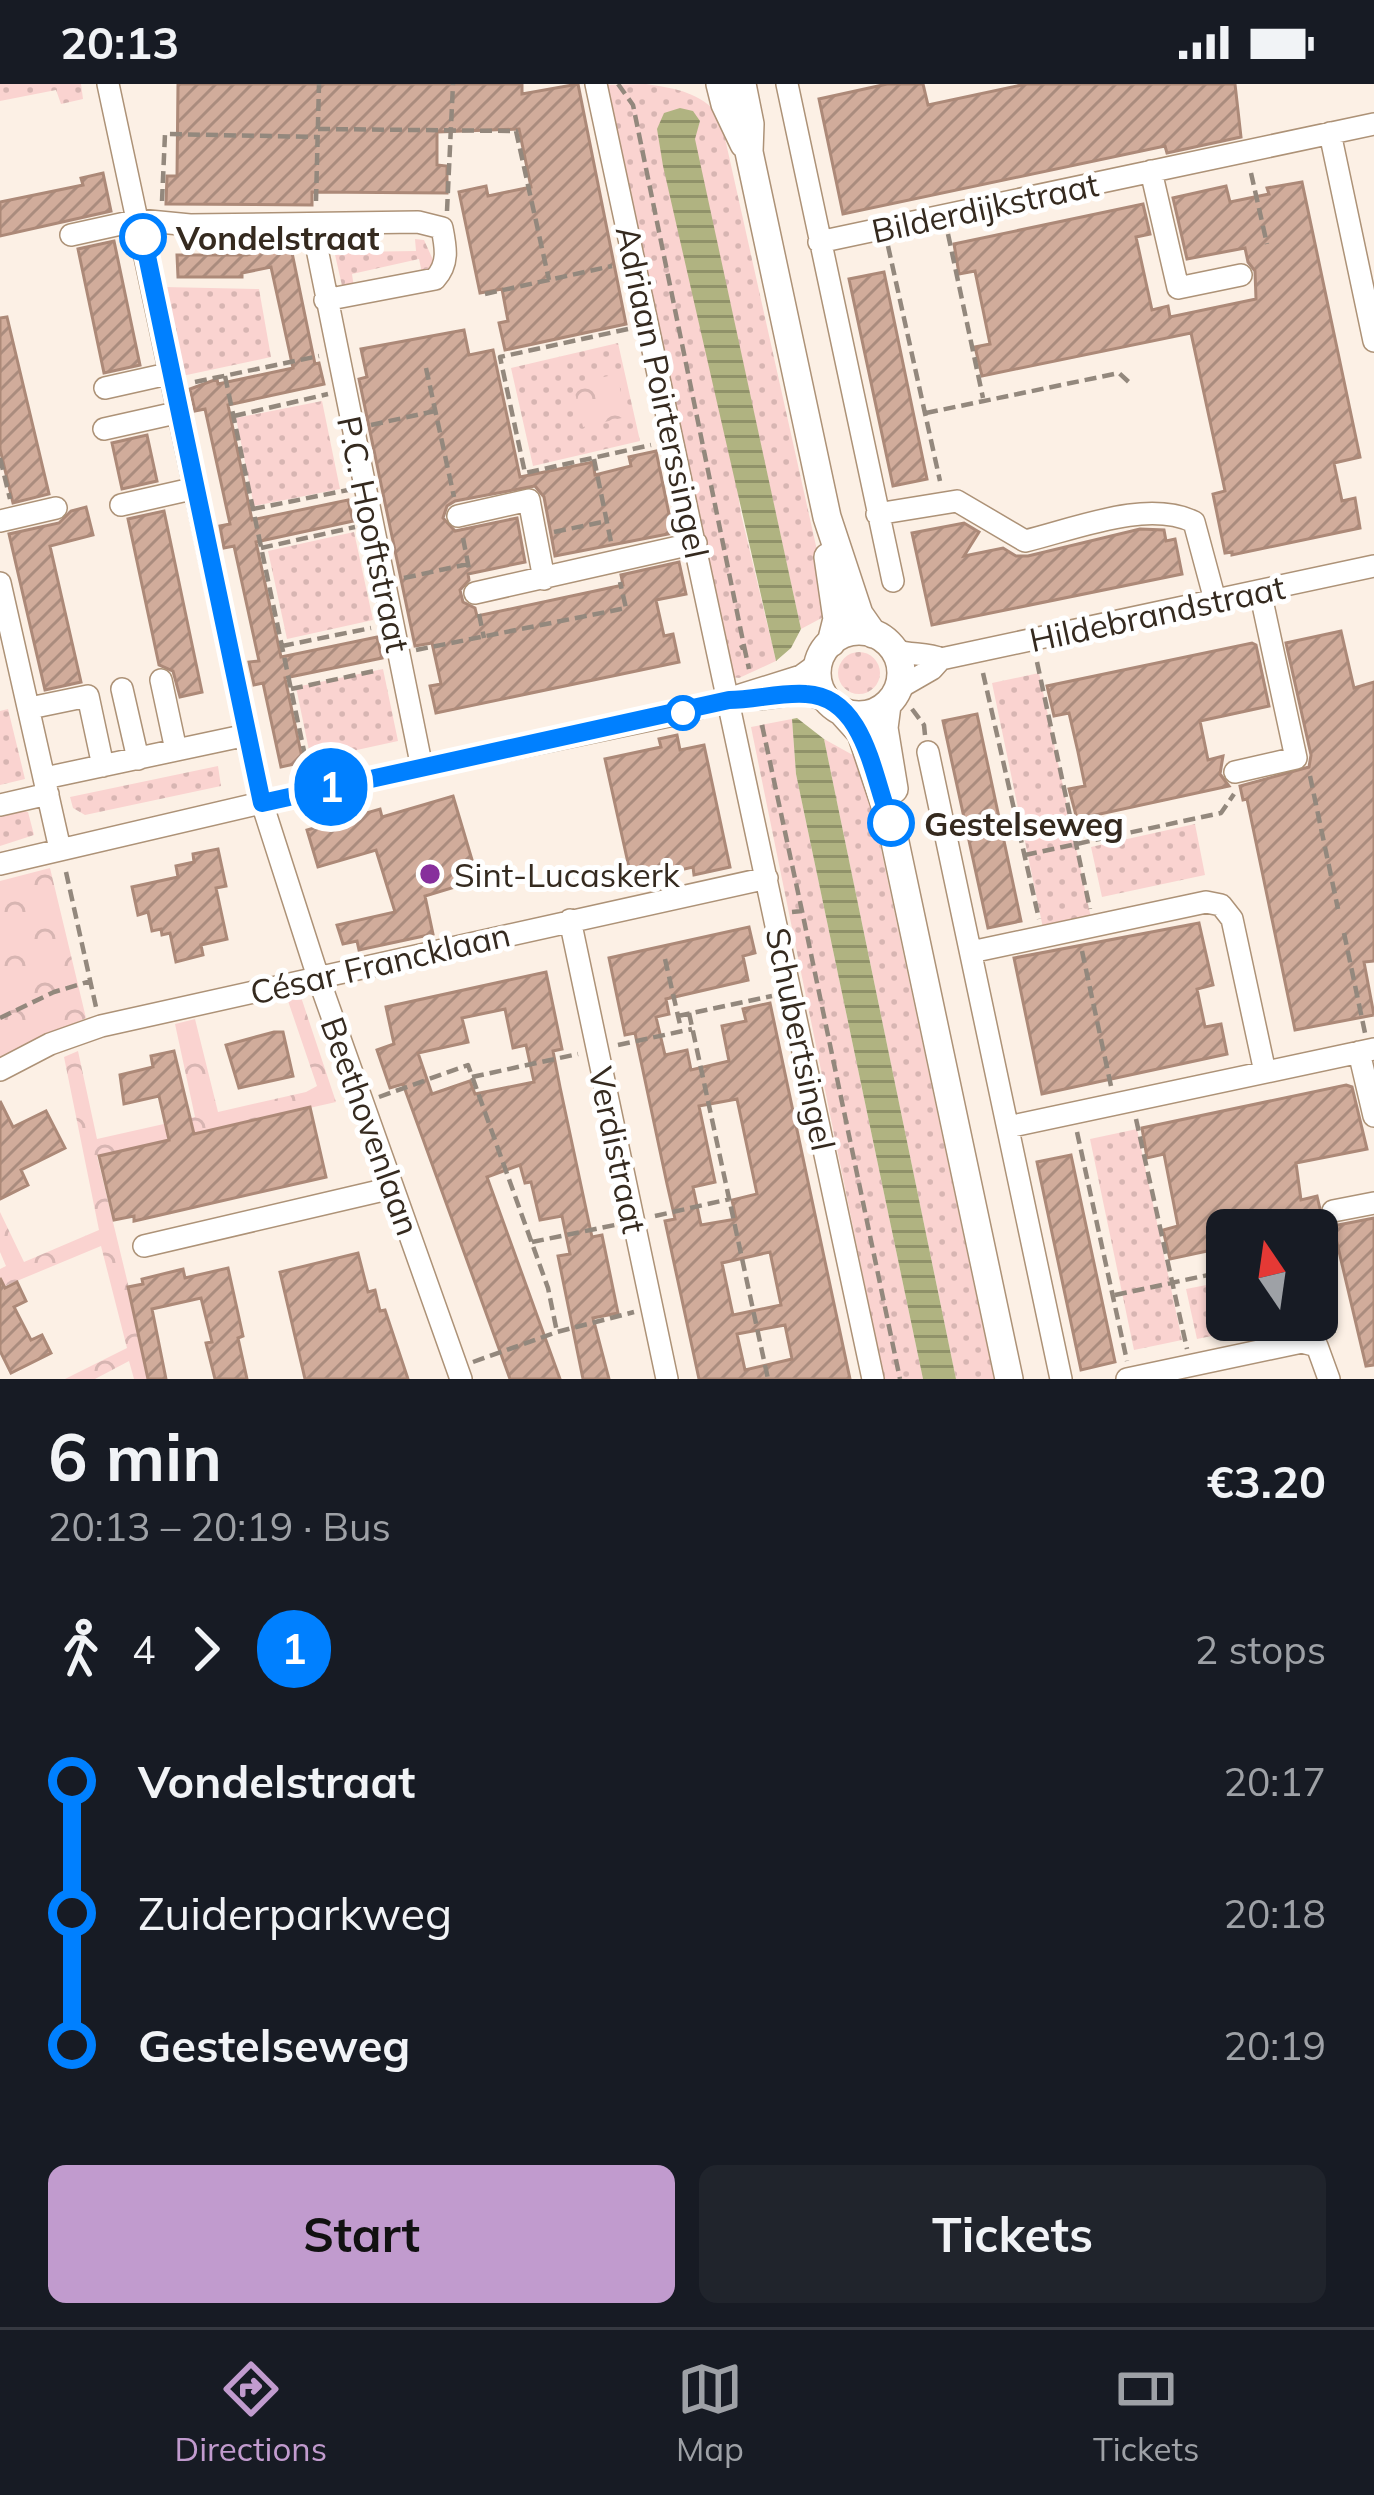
<!DOCTYPE html>
<html lang="en">
<head>
<meta charset="utf-8">
<style>
  body { margin:0; font-family:Mulish,sans-serif; background:#20242c; color:#f1f3f6; height:100vh; display:flex; flex-direction:column; font-size:45px; white-space:nowrap }
  * { box-sizing:border-box; margin:0 }
  p { font-size:39px; color:#9ea1a6 }
  .icon { flex:none; width:66px; height:66px; fill:none; stroke:currentColor; stroke-width:2; stroke-linecap:round; stroke-linejoin:round }
  .map { position:relative; height:1295px; overflow:hidden }
  .panel { display:flex; flex-direction:column; background:#171b24; flex:1 }
  .panel>* { flex:none }
  .badge { padding:0 24px; border-radius:39px; font-size:42px; line-height:78px }
  .needle { width:78px; rotate:347deg }
  .fabs { position:absolute; left:1206px; top:1125px; display:grid; gap:24px }
  .fabs a { display:grid; place-items:center; width:132px; height:132px; border-radius:18px; background:#171b24; box-shadow:0 3px 9px #0004; font-size:60px }
  .map>.badge { position:absolute; translate:-50% -50%; box-shadow:0 0 0 6px #fff }
  .legs { display:flex; align-items:center; gap:18px; height:132px; padding:0 48px; font-size:39px }
  .legs p { margin-inline-start:auto }
  .headline { display:flex; align-items:center; justify-content:space-between; height:204px; padding:0 48px }
  h1 { font-size:66px; font-weight:700; line-height:90px }
  .primary-button { display:flex; gap:24px; margin-top:auto; padding:24px 48px }
  .primary-button a { flex:1; height:138px; border-radius:18px; background:#c19bce; color:#111; font-size:48px; font-weight:700; line-height:138px; text-align:center }
  .primary-button a+a { background:#20242c; color:#f1f3f6 }
  ul { padding:0 48px; list-style:none }
  li { display:flex; align-items:center; gap:42px; height:132px; font-size:45px }
  li i { display:grid; place-items:center; width:18px; height:100%; margin:0 15px; background:currentColor }
  li i::after { content:''; width:30px; height:30px; margin:-15px; border:9px solid; border-radius:50%; background:#171b24 }
  li p { margin-inline-start:auto }
  li:first-child i { background:linear-gradient(#0000 50%,currentColor 0) }
  li:last-child i { background:linear-gradient(currentColor 50%,#0000 0) }
  .status { display:flex; justify-content:space-between; align-items:center; height:84px; padding:0 60px; background:#171b24; direction:ltr }
  .status svg { height:33px; fill:currentColor }
  .tab-bar { display:flex; justify-content:space-around; align-items:center; height:168px; border-top:3px solid #363941; background:#171b24; font-size:33px; color:#9ea1a6 }
  .tab-bar a { display:grid; justify-items:center; gap:6px }
  .tab-bar .on { color:#c19bce }
  .map>svg:first-child { display:block }
</style>
</head>
<body>
<div class="status"><b>20:13</b><svg viewBox="0 0 49 12"><path d="M0 12V9h3v3zM5 12V6h3v6zM10 12V3h3v9zM15 12V0h3v12zM26 1h20v11H26zM47 4h2v5h-2z"/></svg></div>
<div class="map">
<svg width="1374" height="1295" viewBox="0 0 1374 1295">
  <defs>
    <pattern id="grass-dots" width="8" height="8" patternUnits="userSpaceOnUse" patternTransform="scale(3)"><rect width="8" height="8" fill="#fad3d0"/><path d="M2 2h.1M6 6h.1" fill="none" stroke="#d7b5b2" stroke-width="1.8" stroke-linecap="round"/></pattern>
    <pattern id="forest-crowns" width="20" height="18" patternUnits="userSpaceOnUse" patternTransform="scale(3)"><rect width="20" height="18" fill="#fad3d0"/><path d="M2 6a3 3 0 1 1 6 0M12 15a3 3 0 1 1 6 0" fill="none" stroke="#d7b5b2"/></pattern>
    <pattern id="water-rules" width="6" height="5" patternUnits="userSpaceOnUse" patternTransform="scale(3)"><rect width="6" height="5" fill="#b0b381"/><path d="M0 2.5h6" fill="none" stroke="#909269"/></pattern>
    <pattern id="building-hatch" width="6" height="6" patternUnits="userSpaceOnUse" patternTransform="scale(3)"><rect width="6" height="6" fill="#d1ac9b"/><path d="M-1 1l2-2M0 6l6-6M5 7l2-2" fill="none" stroke="#aa8c7e"/></pattern>
  </defs>
  <rect width="100%" height="100%" fill="#fcf0e5"/>
  <!-- grass -->
  <path fill="url(#grass-dots)" d="M0,0H81L83,15L61,20L56,6L0,17Z
    M646,0C678,5 699,8 720,32L831,529L801,545L694,55L700,37L680,24L741,430L776,577L739,594L732,593L606,1Z
    M331,153H347L349,168L416,167L415,155L424,156L434,178L430,186L422,189L419,175L352,190L354,204L343,206Z
    M164,203L259,205L271,273L182,292Z
    M618,259L640,357L533,382L511,284Z
    M322,317L340,405L254,422L236,334Z
    M354,448L373,536L287,555L268,467Z
    M838 589a21 21 0 1 1 42 0a21 21 0 1 1-42 0Z
    M383,585L398,657L311,676L296,603Z
    M1039,589L1091,834L1043,844L992,599Z
    M8,625L25,695L0,701V627Z
    M792,635L796,690L923,1295H884L751,643Z
    M824,655L860,675L865,690L994,1295H956Z
    M218,682L221,702L85,731L73,724L70,713Z
    M23,727L28,728L34,751L0,762V732Z
    M1195,740L1205,791L1102,813L1091,763Z
    M1137,1045L1182,1256L1134,1266L1090,1055Z
    M1227,1197V1236H1289L1197,1255L1186,1205Z"/>
  <!-- forest -->
  <path fill="url(#forest-crowns)" d="M617,290L626,333L583,343L573,300Z
    M50,784L86,934L0,973V797Z
    M300,910L336,1018L97,1072L151,1295H134L129,1277L95,1295H65L127,1264L101,1162L0,1204V1185L6,1182L0,1168V1128L24,1178L99,1146L64,973L78,967L97,1055L195,1033L175,940L195,935L218,1028L306,1008L317,1002L287,914Z"/>
  <!-- water -->
  <path fill="url(#water-rules)" d="M680,24L693,27L700,37L695,55L801,545L791,564L776,577L663,82L657,45L664,29Z
    M797,634L824,655L956,1295H923L796,690L792,635Z"/>
  <!-- building -->
  <path fill="url(#building-hatch)" stroke="#ac8978" stroke-width="3" fill-rule="evenodd" d="M178,0H522V10L578,0L626,240L505,266L499,239L508,237L502,205L480,209L459,108L486,102L488,112L531,103L519,45L437,48V81L447,82V109L312,108V121L166,120L167,92H177Z
    M887,0H923L928,21L1026,0H1235L1241,53L1167,69L1165,62L843,130L819,15Z
    M103,89L111,127L0,152V118L83,101L81,94Z
    M1302,98L1360,373L1334,379L1342,417L1355,414L1360,444L1232,471V468L1225,469L1213,410L1225,407L1191,249L982,292L975,263L990,260L975,187L959,190L954,160L1143,120L1150,150L1136,153L1152,226L1168,222L1170,233L1256,215L1255,187L1248,178L1245,164L1187,175L1173,114L1226,102L1230,118L1269,110L1267,104Z
    M114,157L140,281L104,289L78,165Z
    M290,159L315,280L319,279L324,300L228,321L252,436L348,416L353,437L256,458L281,573L377,553L382,574L285,594L303,678L281,683L263,599L254,601L249,578L259,577L234,462L224,464L220,442L230,440L205,325L195,327L190,305L217,295L218,300L293,284L271,183L242,189V193H178L177,171H247Z
    M884,188L927,395L893,402L849,195Z
    M7,233L49,410L13,419L0,365V234Z
    M464,246L469,271L493,266L520,393L593,378L595,391L631,382L629,373L656,367L673,449L555,472L544,413L535,402L455,417L447,422L443,434L455,447L517,434L525,478L468,490L469,496L460,506L463,518L475,524L477,532L623,501L621,491L679,478L686,510L656,516L664,552L673,550L679,578L436,629L430,602L441,600L432,559L415,562L359,295L367,293L361,265Z
    M147,351L157,397L122,405L112,359Z
    M86,423L93,451L50,462L81,598L45,606L9,450L59,439L71,427Z
    M164,427L202,608L180,613L173,587L159,581L128,435Z
    M964,439L979,448L964,472L1003,464L1016,472H1028L1140,445L1164,446L1166,457L1175,455L1182,490L932,541L912,449Z
    M1341,547L1354,604L1374,598V877L1364,878L1374,931L1295,946L1247,715L1243,716L1240,702L1309,683L1311,671L1286,559Z
    M1252,559L1256,561L1269,622L1200,637L1208,676L1223,672L1220,690L1229,702L1077,735L1069,705L1085,702L1078,668L1069,629L1054,632L1047,602Z
    M977,630L1021,837L988,844L943,637Z
    M677,651L680,666L704,661L730,783L694,791L693,783L632,797L605,675L661,663L659,655Z
    M453,712L478,796L425,812L433,850L359,866L357,857L343,860L337,841L395,828L376,766L318,783L307,746L380,725L382,733Z
    M218,765L226,802L216,804L227,855L201,861L203,871L176,878L170,849L162,851L161,845L152,847L148,828L138,831L132,803L178,793L176,782L194,778L193,770Z
    M1199,839L1213,901L1197,905L1205,943L1221,940L1227,970L1042,1010L1014,874Z
    M749,843L755,869L743,872L748,896L666,915L669,930L656,933L665,971L687,966L691,986L729,977L722,942L746,937L743,925L770,919L850,1295H699L665,1137L675,1135L667,1100L635,949L625,951L609,874ZM737,1015L757,1110L732,1116L736,1135L701,1141L693,1103L715,1098L699,1022ZM770,1168L781,1221L733,1231L722,1179ZM785,1241L792,1275L745,1286L737,1250Z
    M546,888L562,965L553,967L560,1003L592,1153L602,1151L618,1229L593,1234L609,1295H583L558,1172L570,1170L562,1132L540,1136L531,1098L525,1099L520,1081L487,1093L560,1295H510L403,1000L390,1004L377,966L394,960L386,923ZM505,925L513,964L526,961L534,998L475,1010L470,997L432,1010L418,969L468,958L462,934Z
    M274,948H283L293,992L239,1004L226,961Z
    M174,967L194,1050L310,1023L326,1093L134,1137V1132L114,1136L99,1072L169,1056L159,1012L124,1020L120,991L153,983L151,972Z
    M1346,1001L1352,1003L1367,1065L1296,1079L1301,1116L1317,1112L1324,1142L1304,1146H1224L1227,1160L1221,1164L1170,1175L1163,1146L1178,1142L1164,1070L1147,1074L1142,1044Z
    M0,1017L13,1043L46,1027L65,1064L21,1086L28,1101L0,1115Z
    M1071,1071L1115,1278L1081,1286L1037,1078Z
    M1374,1134V1281L1366,1282L1333,1142Z
    M358,1169L368,1208L375,1206L380,1227L385,1226L408,1295H305L280,1188Z
    M228,1184L243,1252L238,1254L247,1295H215L206,1259L212,1258L201,1214L152,1225L166,1295H148L128,1203L143,1200L142,1195L183,1185L185,1194Z
    M0,1194L5,1204L17,1198L26,1217L14,1223L31,1256L42,1251L51,1269L11,1289L0,1267Z"/>
  <g fill="none" stroke-linecap="round" stroke-linejoin="round">
    <defs>
      <path id="minor" d="M108,0L262,719L318,893L461,1295
        M596,0L873,1295
        M787,0L893,497
        M1330,49L1374,257
        M1151,87L1178,204L1241,191
        M312,140L422,684
        M71,151L139,136L190,141L418,138L442,144C446,164 449,180 435,195L325,216
        M819,158L1374,40
        M105,304L172,289
        M104,345L180,328
        M121,421L196,404
        M877,430L957,417L1025,457C1075,445 1147,415 1194,438L1215,516
        M458,432L529,416L544,495
        M0,437L56,424
        M0,499L60,765
        M475,509L696,459
        M895,566C910,572 926,568 941,575
        M161,596L176,666
        M899,604L932,585L941,575L1374,482
        M122,605L138,675
        M759,615L804,609L827,617
        M30,624L88,612L103,682
        M928,668L1061,1295
        M1235,688L1296,674L1260,507
        M45,694L247,651
        M0,721L48,710
        M0,780L312,707L683,629L801,592L819,579
        M570,836L667,1295
        M971,868L1206,818L1221,821L1232,835L1265,988
        M1359,968L1374,1032
        M0,986L50,960L101,942L767,794
        M1008,1043L1374,965
        M1333,1127L1374,1119
        M144,1162L392,1104
        M1127,1295L1302,1258L1317,1262L1329,1295"/>
      <path id="major" d="M720,0L725,20L744,60
        M742,0L750,40L749,68L827,433L859,530L873,550
        M828,473L837,535L831,559
        M817 589a42 42 0 1 1 84 0a42 42 0 1 1-84 0Z
        M887,621L884,644L894,705
        M842,628L861,649L891,739L1009,1295"/>
    </defs>
    <!-- minor casing -->
    <use href="#minor" stroke="#ad9277" stroke-width="24"/>
    <!-- major casing -->
    <use href="#major" stroke="#ad9277" stroke-width="30"/>
    <!-- path -->
    <path stroke="#93887d" stroke-width="4.5" stroke-dasharray="12 6" stroke-linecap="butt" d="M618,0L633,21L744,562L740,564
      M318,45L516,47L549,196
      M1251,89L1267,160
      M162,117L165,50L318,53
      M316,117L319,0
      M447,127L453,0
      M948,150L983,314
      M888,162L940,397
      M485,210L612,182
      M628,245L500,273L525,389L651,361
      M426,284L454,413
      M225,292L308,686
      M195,298L319,272
      M926,329L1119,289L1132,301
      M234,332L328,310
      M371,341L435,327
      M0,374L10,415
      M594,375L611,458
      M253,425L348,406
      M554,448L607,437
      M463,454L470,490
      M261,464L355,443
      M404,494L468,480
      M479,530L484,554
      M282,562L371,544
      M744,562L749,585
      M416,566L626,524L620,498
      M1037,578L1090,825
      M983,589L1039,835
      M291,605L379,586
      M912,625L924,641L925,651
      M762,641L802,827
      M1310,692L1338,825
      M1025,771L1221,729L1234,710
      M66,788L96,923
      M792,828L802,827L900,1295
      M1344,849L1365,949
      M1082,867L1111,1002
      M665,875L681,945
      M689,929L768,1295
      M678,932L772,912
      M0,934L54,908L91,897
      M618,961L692,945
      M472,993L578,970
      M379,1013L468,981L548,1204L557,1248
      M1136,1035L1187,1265
      M1077,1048L1127,1277
      M655,1132L730,1115
      M532,1158L615,1141
      M1319,1165L1330,1149L1329,1144
      M1317,1167L1334,1250
      M1115,1211L1227,1187
      M473,1278L557,1248L634,1228"/>
    <!-- minor -->
    <use href="#minor" stroke="#fff" stroke-width="21"/>
    <!-- major -->
    <use href="#major" stroke="#fff" stroke-width="27"/>
  </g>
  <g fill="none" stroke-linecap="round" stroke-linejoin="round">
    <defs>
      <path id="line-1" d="M143,153L262,719L729,616C754,616 781,608 806,610C866,613 873,696 891,739"/>
    </defs>
    <!-- line-1 casing -->
    <use href="#line-1" stroke="#fff" stroke-width="27"/>
    <!-- line-1 -->
    <use href="#line-1" stroke="#0080ff" stroke-width="18"/>
  </g>
  <!-- markers -->
  <g fill="#fff" stroke="#0080ff" stroke-width="6">
    <circle cx="143" cy="153" r="21"/>
    <circle cx="683" cy="629" r="15"/>
    <circle cx="891" cy="739" r="21"/>
  </g>
  <circle fill="#872f9c" stroke="#fff" stroke-width="4.5" cx="430" cy="790" r="12"/>
  <g text-anchor="middle" dominant-baseline="central" stroke-width="10" stroke-linejoin="round" paint-order="stroke">
    <!-- street labels -->
    <g font-size="33" fill="#352a1f" stroke="#fff">
      <text transform="translate(985 123) rotate(-12)">Bilderdijkstraat</text>
      <text transform="translate(663 308) rotate(78)">Adriaan Poirterssingel</text>
      <text transform="translate(374 450) rotate(78)">P.C. Hooftstraat</text>
      <text transform="translate(1157 529) rotate(-12)">Hildebrandstraat</text>
      <text transform="translate(380 879) rotate(-13)">César Francklaan</text>
      <text transform="translate(801 955) rotate(78)">Schubertsingel</text>
      <text transform="translate(371 1042) rotate(70)">Beethovenlaan</text>
      <text transform="translate(618 1066) rotate(78)">Verdistraat</text>
    </g>
    <!-- stop labels -->
    <g font-size="33" font-weight="bold" fill="#352a1f" stroke="#fff" text-anchor="start">
      <text x="176" y="153">Vondelstraat</text>
      <text x="924" y="739">Gestelseweg</text>
    </g>
    <!-- poi labels -->
    <g font-size="33" fill="#352a1f" stroke="#fff" text-anchor="start">
      <text x="454" y="790">Sint-Lucaskerk</text>
    </g>
  </g>
</svg>
<div class="fabs">
<a><svg class="needle" viewBox="-14 -14 28 28"><path d="M0-13l5 13h-10z" fill="#e53935"/><path d="M0 13l5-13h-10z" fill="#9ea1a6"/></svg></a>
</div>
<b class="badge" style="left:331px;top:703px;background:#0080ff;color:#fff">1</b>
</div>
<section class="panel">
<div class="headline"><div><h1>6 min</h1><p>20:13 – 20:19 · Bus</p></div><b>€3.20</b></div>
<div class="legs"><svg class="icon" aria-label="walk" viewBox="0 0 24 24"><circle cx="13" cy="4" r="2"/><path d="M13 8l-2 6 4 7M11 14l-3 7M7 12l3-4h3l4 4"/></svg>4<svg class="icon" aria-label="forward" viewBox="0 0 24 24"><path d="M9 5l7 7-7 7"/></svg><b class="badge" style="background:#0080ff;color:#fff">1</b><p>2 stops</p></div>
<ul>
<li><i style="color:#0080ff"></i><b>Vondelstraat</b><p>20:17</p></li>
<li><i style="color:#0080ff"></i><span>Zuiderparkweg</span><p>20:18</p></li>
<li><i style="color:#0080ff"></i><b>Gestelseweg</b><p>20:19</p></li>
</ul>
<div class="primary-button"><a>Start</a><a>Tickets</a></div>
</section>
<nav class="tab-bar">
<a class="on"><svg class="icon" aria-label="directions" viewBox="0 0 24 24"><path d="M12 3l9 9-9 9-9-9zM9 14v-3h6M13 9l2 2-2 2"/></svg>Directions</a>
<a><svg class="icon" aria-label="map" viewBox="0 0 24 24"><path d="M3 6l6-2 6 2 6-2v14l-6 2-6-2-6 2zM9 4v14M15 6v14"/></svg>Map</a>
<a><svg class="icon" aria-label="tickets" viewBox="0 0 24 24"><path d="M3 7h18v10H3zM15 7v10"/></svg>Tickets</a>
</nav>
</body>
</html>
